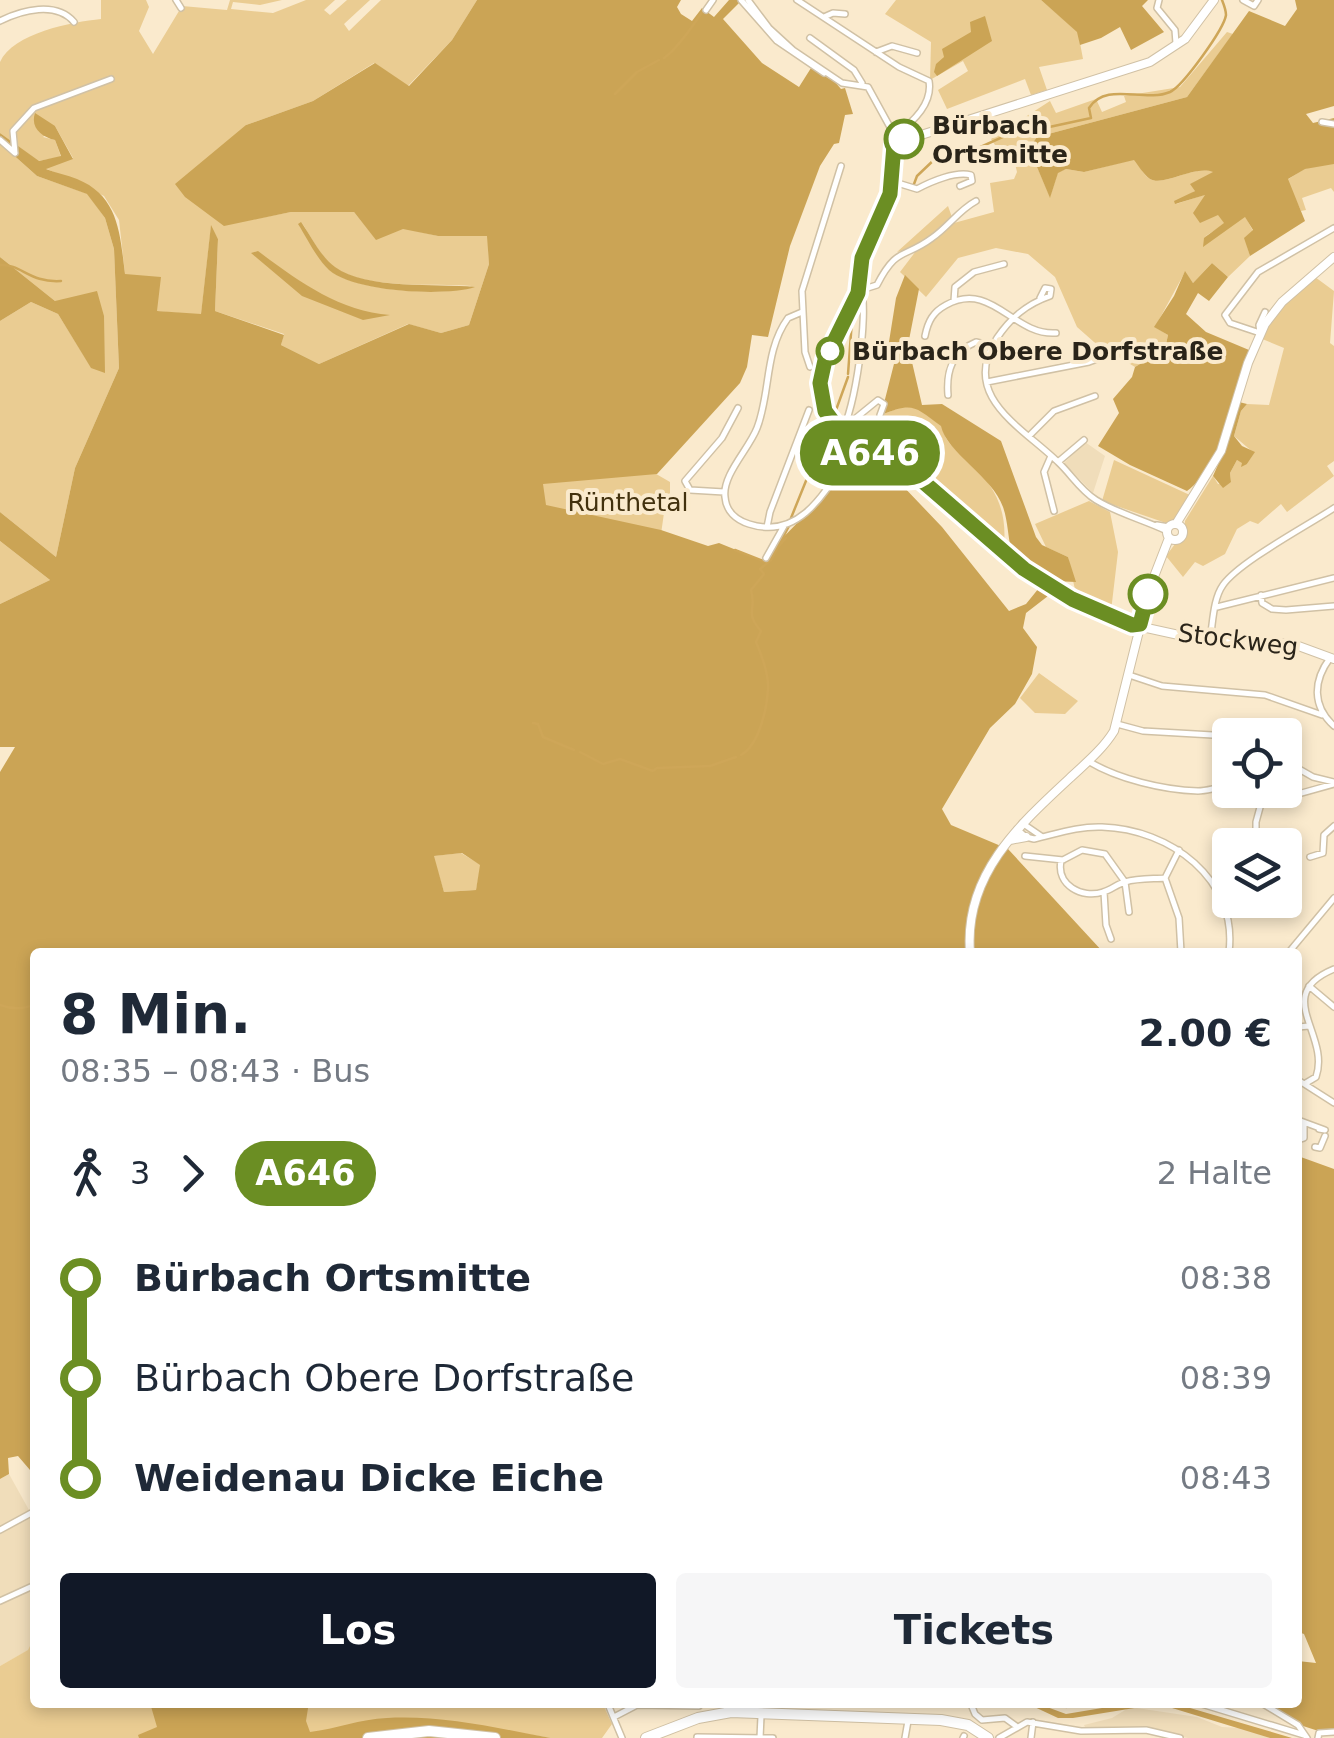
<!DOCTYPE html>
<html lang="de">
<head>
<meta charset="utf-8">
<style>
  body { margin:0; font-family:"DejaVu Sans",sans-serif; background:#f6f6f7; color:#1f2937; height:100vh; display:flex; flex-direction:column; font-size:38px; white-space:nowrap }
  * { box-sizing:border-box; margin:0 }
  p { font-size:32px; color:#747a83 }
  .icon { flex:none; width:55px; height:55px; fill:none; stroke:currentColor; stroke-width:2; stroke-linecap:round; stroke-linejoin:round }
  .map { position:relative; flex:1; overflow:hidden }
  .side { position:absolute; left:30px; top:948px; width:1272px; height:760px; display:flex; flex-direction:column; background:#fff; border-radius:10px; box-shadow:0 5px 15px #0003 }
  .side>* { flex:none }
  .badge { padding:0 20px; border-radius:32px; font-size:35px; line-height:65px }
  .controls { position:absolute; left:1212px; top:718px; display:grid; gap:20px }
  .controls a { display:grid; place-items:center; width:90px; height:90px; border-radius:10px; background:#fff; box-shadow:0 5px 15px #0003; font-size:50px }
  .map>.badge { position:absolute; translate:-50% -50%; box-shadow:0 0 0 5px #fff }
  .legs { display:flex; align-items:center; gap:15px; height:110px; padding:0 30px; font-size:32px }
  .legs p { margin-inline-start:auto }
  .summary { display:flex; align-items:center; justify-content:space-between; height:170px; padding:0 30px }
  h1 { font-size:55px; font-weight:600; line-height:75px }
  .primary-button { display:flex; gap:20px; margin-top:auto; padding:20px 30px }
  .primary-button a { flex:1; height:115px; border-radius:10px; background:#111827; color:#fff; font-size:40px; font-weight:600; line-height:115px; text-align:center }
  .primary-button a+a { background:#f6f6f7; color:#1f2937 }
  ul { padding:0 30px; list-style:none }
  li { display:flex; align-items:center; gap:35px; height:100px; font-size:38px }
  li i { display:grid; place-items:center; width:15px; height:100%; margin:0 12px; background:currentColor }
  li i::after { content:''; width:25px; height:25px; margin:-12px; border:8px solid; border-radius:50%; background:#fff }
  li p { margin-inline-start:auto }
  li:first-child i { background:linear-gradient(#0000 50%,currentColor 0) }
  li:last-child i { background:linear-gradient(currentColor 50%,#0000 0) }
  .map>svg:first-child { display:block }
</style>
</head>
<body>
<div class="map">
<svg width="1334" height="1738" viewBox="0 0 1334 1738">
  <rect width="100%" height="100%" fill="#faeacd"/>
  <!-- built -->
  <path fill="#f0ddba" d="M1085,442L1105,456L1093,493L1064,463Z
    M9,1474L29,1510L35,1528V1636L29,1650L0,1666V1479Z
    M1130,1707L1197,1717L1222,1727L1241,1728L1270,1738H1188L1136,1729H1086L1084,1725L1112,1718Z"/>
  <!-- green -->
  <path fill="#eacc92" fill-rule="evenodd" d="M101,0H146L149,7L139,31L153,54L182,6L227,10L230,0H282L260,5L233,2L231,9L273,13L306,0H335L324,10L330,15L347,0H370L344,24L349,31L381,0H477L452,40L408,86L374,63L313,101L246,125L224,225L291,212H354L376,239L403,228L438,236H488L489,264L469,325L441,333L408,324L319,364L281,345L284,334L215,311L218,239L211,227L201,315L156,311L125,274L119,220L104,196L45,168L73,158L55,126L43,137L55,140L61,157L38,161L0,133V62C13,33 72,22 101,19ZM302,223C311,237 321,257 334,267C364,290 434,283 472,286C445,298 354,290 331,271C318,261 310,237 302,223Z
    M896,0H1041L1078,32L1083,59L1039,67L1047,90L1031,95L1025,79L947,109L938,90L968,71L963,61L930,80L931,42L885,14Z
    M1227,32L1233,34L1187,97L1037,137L1029,148L1050,197L1058,172L1066,169L1084,172L1135,159C1139,165 1144,176 1150,179C1165,187 1194,164 1215,172L1191,184L1196,190L1176,204L1207,194L1225,224L1204,237L1245,216L1253,231L1245,239L1250,256L1228,277L1212,263L1193,283L1185,272L1155,327L1168,335L1165,349L1135,367L1094,342L1077,327L1055,277L1028,254L996,248L958,258L926,297L900,272L919,247L897,252L948,206L954,223L994,212L990,183L1014,179L1017,172L1012,151H999L991,139L1050,101L1056,113L1096,99L1102,112L1126,102L1124,96L1180,87Z
    M0,143L37,176L88,194L105,218L114,249L119,368L75,468L56,557L0,512V321L31,302L58,314L91,367L55,301L0,257Z
    M1327,163L1334,164V192L1331,188L1302,198L1306,210L1301,211L1287,180L1304,169Z
    M1315,277L1334,291L1330,343L1334,346V461L1327,466L1334,476L1287,512L1281,504L1258,524L1250,521L1237,529L1225,554L1203,566L1195,562L1183,577L1166,556L1175,544L1185,537V521L1213,476L1218,484L1231,482L1230,473L1237,460L1247,464L1254,453L1234,436L1241,411L1247,404L1269,405L1284,348L1260,338L1275,312Z
    M904,406H915L942,426C945,445 959,451 972,464C996,488 1007,511 1004,545L1001,549L929,481L884,455L863,436L881,415Z
    M1114,460L1192,496L1175,520L1166,523L1102,501Z
    M651,471L670,482V505L665,506L659,548L474,506L502,485Z
    M1089,501L1110,512L1118,552L1111,611L1077,599L1068,557L1046,547L1035,524Z
    M0,541L50,580L0,604Z
    M1039,673L1078,701L1065,714L1035,713L1020,698Z
    M461,853L481,865L476,890L444,892L433,856Z
    M35,1636V1702H602L612,1724L602,1738H551L447,1721L407,1719L306,1738H0V1666L28,1650Z"/>
  <!-- forest -->
  <path fill="#cba455" fill-rule="evenodd" d="M477,0H681L677,7L681,14L692,21L702,8L714,17L729,0H738L740,2L723,19L762,63L799,87L811,68L835,82L841,89L845,88L853,114L845,115L839,143L834,144L820,166L790,246L768,337L752,335L747,367L740,383L657,474L543,484L546,505L661,530L708,546L719,543L761,560L807,513L846,456L900,483L942,527L1009,611L1026,604L1043,583L1066,599L1062,602L1048,596L1026,613L1023,628L1037,647L1032,674L1015,704L990,728L942,809L951,825L1008,849L1103,952H35V1467L30,1470L18,1456L8,1458L9,1474L0,1479V772L15,747H0V604L50,580L0,541V512L56,557L75,468L119,368L114,249L105,218L87,194L37,176L0,143V133L39,161L61,156L55,140C42,137 30,128 35,113L55,126L73,159L46,169C56,173 67,175 77,179C119,196 120,234 125,274L161,277L157,311L201,314L211,225L218,239L215,311L284,335L281,345L319,364L409,324L441,333L469,325L489,264L487,236H438L403,229L376,240L354,212H291L224,226L185,197L175,184L246,125L313,101L375,63L409,86L452,40ZM462,853L480,865L476,890L444,892L434,856Z
    M1041,0H1148L1142,6L1164,32L1131,50L1120,27L1101,38L1080,45L1077,32Z
    M1295,0H1334V106L1306,114L1313,123L1334,118V164L1305,169L1288,179L1305,221L1250,256L1244,238L1253,230L1245,217L1203,247L1204,238L1224,223L1218,215L1200,223L1193,213L1205,195L1175,204L1174,201L1195,191L1190,184L1213,172C1194,165 1164,187 1150,179C1144,175 1138,165 1134,160L1084,172L1066,169L1058,173L1050,198L1029,148L1037,137L1187,97L1249,11L1285,26L1297,9Z
    M985,16L992,41L937,76L934,72L936,64L944,57L942,49L971,32L970,22Z
    M301,222C311,236 321,257 335,267C366,290 437,283 475,287C445,297 354,292 329,270C317,259 307,238 298,224Z
    M258,251C298,281 339,311 390,315L363,320L302,296L251,253Z
    M0,257L55,301L97,291L104,316L105,373L91,368L58,314L31,302L0,321Z
    M1212,263L1228,277L1209,301L1198,293L1186,314L1206,332L1249,350C1230,394 1228,462 1187,491L1130,465L1098,446L1119,413L1113,399L1132,377L1135,367L1165,349L1168,335L1154,327L1174,296L1185,271L1193,283Z
    M905,275L919,289L908,345L922,405L942,404L1001,441L1036,537L1042,545L1068,557L1076,582L1053,581L1012,554C1008,539 1008,521 1003,507C993,477 946,452 941,426C914,406 913,402 881,415L896,356L888,348L896,298Z
    M1239,402L1247,404L1241,411L1234,436L1242,446L1255,452L1247,464L1241,467L1242,463L1237,460L1230,473L1231,482L1223,488L1213,476L1229,440Z
    M1298,1156L1334,1169V1736L1303,1726L1267,1703L1298,1702V1661L1316,1663L1304,1634L1298,1632Z
    M309,1702L306,1721L310,1732C336,1729 360,1719 387,1718C442,1715 497,1728 551,1738H139L138,1735L157,1727L150,1703Z"/>
  <!-- water -->
  <path fill="#cea658" d="M1026,1703H1036L1066,1714L1132,1703H1173L1292,1738H1270L1159,1704L1073,1718H1058Z"/>
  <g fill="none" stroke-linecap="round" stroke-linejoin="round">
    <!-- stream -->
    <path stroke="#cea658" stroke-width="2.5" d="M664,58C676,50 695,23 705,8
      M615,94L637,72L659,60
      M914,184L917,176L937,157L945,160L956,158L1025,127L1040,129L1091,118L1089,108C1106,81 1144,103 1170,92C1183,86 1224,29 1226,15C1226,10 1224,5 1222,0
      M858,256L860,251
      M0,265C22,264 29,283 61,281
      M848,374L852,320
      M836,410L848,377
      M791,518L814,461L823,448
      M778,547L786,538
      M735,550L766,562
      M533,723L538,724L543,737L574,750
      M580,752L603,764L620,759L653,771L657,768L710,766L736,757
      M741,755C759,745 767,709 768,689C769,675 762,656 756,642L761,631C744,612 757,610 751,590L764,574L760,569L771,560L789,526
      M0,1005C10,1009 24,1010 35,1004"/>
    <defs>
      <path id="minor" d="M176,0L181,8
        M741,0L777,41L824,73
        M748,0L769,28L793,50L842,83L868,87L896,138
        M797,0L899,67L929,81C933,104 912,123 895,135
        M1159,0L1157,8L1175,30L1176,43
        M1243,0L1254,6L1258,0
        M706,10L713,0
        M824,17L833,13L845,14
        M0,21C22,10 56,1 74,22
        M810,38L854,70L862,83
        M876,52L892,46L917,53
        M1322,122L1334,124
        M0,140L15,153
        M15,153L13,131L34,108L111,79
        M891,181L917,189C932,181 956,171 971,175L972,181L960,186
        M861,290L877,285C897,246 904,259 932,238C948,227 959,210 976,201
        M1040,298L1045,288L1051,289L1050,296C1027,304 1011,317 997,338C959,396 1022,427 1058,462C1071,474 1080,490 1096,500C1117,513 1144,520 1167,531
        M954,301L955,287L974,272L1004,264
        M802,312L788,318C764,351 771,392 757,428C749,449 722,475 725,497C726,511 736,520 749,524C805,542 830,482 856,444
        M1265,312L1259,325L1260,333L1230,323L1225,315L1258,272L1334,228
        M925,336C928,321 933,312 946,305C992,280 1013,336 1056,333
        M810,367L805,352L802,291L841,166
        M987,382L1089,362L1111,354
        M948,395C946,371 952,352 976,342L992,346
        M846,426L878,400L884,404L880,415
        M841,432C855,413 869,311 861,290
        M1029,436L1054,411L1095,396
        M1051,456L1044,472L1054,511
        M1058,462L1084,440
        M724,492L690,490L685,481L722,438L738,408
        M1157,525L1169,527
        M767,527L770,512L809,410
        M766,558L784,526
        M1261,595L1262,603L1272,609L1286,610L1334,606
        M1217,607L1334,578
        M1210,639C1213,623 1213,599 1223,585C1239,562 1307,526 1334,508
        M1330,658C1313,681 1312,706 1334,726
        M1129,675L1162,686L1265,695L1322,715
        M1117,724L1143,731L1230,736
        M1088,761C1118,779 1163,790 1198,791C1209,791 1219,786 1230,787
        M1285,761L1313,777L1334,782
        M1216,789L1273,801L1334,784
        M1242,790L1262,800
        M1022,823L1041,836
        M1017,829L1026,837L1034,839C1056,834 1079,826 1102,827C1170,829 1238,879 1229,952
        M1256,845V822L1262,800
        M1179,850L1165,878L1179,918L1181,952
        M1025,856L1063,860
        M1310,857L1323,853L1324,835L1334,826
        M1104,892L1106,925L1111,939
        M1129,912L1125,882L1105,854L1082,850L1061,861C1056,885 1082,899 1103,892C1111,890 1117,884 1125,882C1138,878 1152,879 1165,878
        M1227,912L1245,906L1250,900
        M1289,952L1334,898
        M1309,986L1334,1007
        M1298,1027L1309,1026
        M1298,1080L1334,1103
        M1306,1083L1316,1077C1331,1034 1271,995 1334,969
        M1298,1120L1325,1130L1319,1129
        M1298,1140L1304,1138V1123
        M1315,1147L1320,1148L1325,1136
        M0,1530L35,1511
        M0,1601L35,1585
        M607,1702L622,1738
        M970,1702L975,1714L982,1720L1005,1718L1016,1726
        M1195,1702L1304,1735
        M1260,1702L1298,1725L1307,1738
        M1066,1704L1067,1702
        M614,1717L637,1705L699,1706
        M697,1737L773,1738
        M760,1738L761,1716
        M905,1738L908,1721
        M963,1738L964,1736
        M999,1738L1027,1722L1081,1731L1146,1730L1180,1738
        M1031,1738L1033,1722
        M1318,1738L1319,1733L1334,1732"/>
      <path id="tertiary" d="M1214,0L1185,39L1150,62L896,143L890,194L863,258L856,298L825,360L820,383L825,411L845,438L920,479L1007,556L1080,603L1133,625L1197,639L1293,644L1334,659
        M1176,524L1221,451L1248,363L1265,324L1282,302L1334,257
        M1167 532a8 8 0 1 1 16 0a8 8 0 1 1-16 0Z
        M1010,840L1026,837
        M970,952C964,875 1019,825 1071,777C1086,763 1103,749 1114,731L1150,587L1169,538"/>
      <path id="primary" d="M368,1738L429,1731L495,1738
        M646,1738L698,1718L731,1712L941,1720L968,1725L988,1738"/>
    </defs>
    <!-- minor casing -->
    <use href="#minor" stroke="#d0c1a5" stroke-width="8"/>
    <!-- tertiary casing -->
    <use href="#tertiary" stroke="#d0c1a5" stroke-width="10"/>
    <!-- primary casing -->
    <use href="#primary" stroke="#d0c1a5" stroke-width="12"/>
    <!-- minor -->
    <use href="#minor" stroke="#fff" stroke-width="5"/>
    <!-- tertiary -->
    <use href="#tertiary" stroke="#fff" stroke-width="8"/>
    <!-- primary -->
    <use href="#primary" stroke="#fff" stroke-width="10"/>
  </g>
  <g fill="none" stroke-linecap="round" stroke-linejoin="round">
    <defs>
      <path id="line-1" d="M904,139L894,145L890,194L862,258L858,293L825,360L820,383L825,411L845,438L920,479L1024,569L1072,599L1132,625L1140,624L1148,594"/>
    </defs>
    <!-- line-1 casing -->
    <use href="#line-1" stroke="#fff" stroke-width="22"/>
    <!-- line-1 -->
    <use href="#line-1" stroke="#6b8e23" stroke-width="15"/>
  </g>
  <!-- markers -->
  <g fill="#fff" stroke="#6b8e23" stroke-width="5">
    <circle cx="904" cy="139" r="18"/>
    <circle cx="830" cy="351" r="12"/>
    <circle cx="1148" cy="594" r="18"/>
  </g>
  <g text-anchor="middle" dominant-baseline="central" stroke-width="8" stroke-linejoin="round" paint-order="stroke">
    <!-- stop labels -->
    <g font-size="25" font-weight="bold" fill="#2a2419" stroke="#faeacd" text-anchor="start">
      <text x="932" y="125">Bürbach<tspan x="932" dy="29">Ortsmitte</tspan></text>
      <text x="852" y="351">Bürbach Obere Dorfstraße</text>
    </g>
    <!-- park labels -->
    <g font-size="25" fill="#42310e" stroke="#faeacd">
      <text x="628" y="502">Rünthetal</text>
    </g>
    <!-- street labels -->
    <g font-size="25" fill="#2a2419" stroke="#faeacd">
      <text transform="translate(1238 640) rotate(7)">Stockweg</text>
    </g>
  </g>
</svg>
<div class="controls">
<a><svg class="icon" aria-label="locate" viewBox="0 0 24 24"><circle cx="12" cy="12" r="6"/><path d="M12 2v4M12 18v4M2 12h4M18 12h4"/></svg></a>
<a><svg class="icon" aria-label="layers" viewBox="0 0 24 24"><path d="M12 4l9 5-9 5-9-5zM3 14l9 5 9-5"/></svg></a>
</div>
<b class="badge" style="left:870px;top:453px;background:#6b8e23;color:#fff">A646</b>
<section class="side">
<div class="summary"><div><h1>8 Min.</h1><p>08:35 – 08:43 · Bus</p></div><b>2.00 €</b></div>
<div class="legs"><svg class="icon" aria-label="walk" viewBox="0 0 24 24"><circle cx="13" cy="4" r="2"/><path d="M13 8l-2 6 4 7M11 14l-3 7M7 12l3-4h3l4 4"/></svg>3<svg class="icon" aria-label="forward" viewBox="0 0 24 24"><path d="M9 5l7 7-7 7"/></svg><b class="badge" style="background:#6b8e23;color:#fff">A646</b><p>2 Halte</p></div>
<ul>
<li><i style="color:#6b8e23"></i><b>Bürbach Ortsmitte</b><p>08:38</p></li>
<li><i style="color:#6b8e23"></i><span>Bürbach Obere Dorfstraße</span><p>08:39</p></li>
<li><i style="color:#6b8e23"></i><b>Weidenau Dicke Eiche</b><p>08:43</p></li>
</ul>
<div class="primary-button"><a>Los</a><a>Tickets</a></div>
</section>
</div>
</body>
</html>
